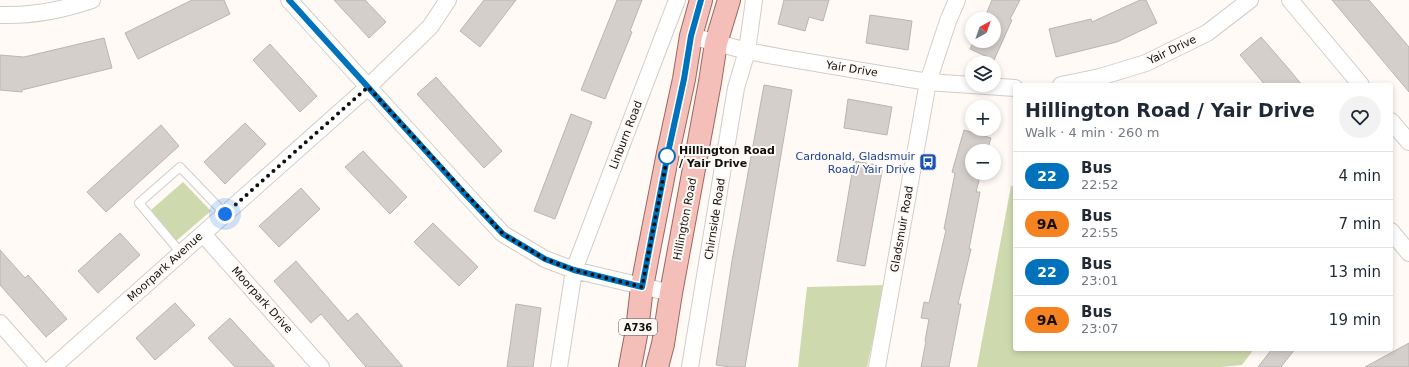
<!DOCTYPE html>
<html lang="en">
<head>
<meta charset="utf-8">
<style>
  body { margin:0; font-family:"DejaVu Sans",sans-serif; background:#f2f2f3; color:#1f2937; height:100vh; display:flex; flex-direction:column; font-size:15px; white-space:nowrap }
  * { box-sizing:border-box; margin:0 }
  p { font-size:13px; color:#747a83 }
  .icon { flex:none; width:22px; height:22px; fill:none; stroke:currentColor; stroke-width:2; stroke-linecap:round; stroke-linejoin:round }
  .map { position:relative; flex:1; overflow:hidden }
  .side { position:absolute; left:1013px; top:83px; width:380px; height:268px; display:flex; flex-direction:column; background:#fff; border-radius:4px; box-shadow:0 2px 6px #0003 }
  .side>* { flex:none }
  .badge { padding:0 8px; border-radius:13px; font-size:14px; line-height:26px }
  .needle { width:26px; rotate:40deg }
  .controls { position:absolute; left:965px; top:12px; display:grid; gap:8px }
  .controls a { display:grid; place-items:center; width:36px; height:36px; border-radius:50%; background:#fff; box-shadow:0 2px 6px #0003; font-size:20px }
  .you { position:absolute; width:20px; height:20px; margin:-10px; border:3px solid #fff; border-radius:50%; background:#1a73e8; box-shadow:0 0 0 6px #1a73e833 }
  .map>.badge { position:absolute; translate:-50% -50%; box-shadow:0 0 0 2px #fff }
  .round { display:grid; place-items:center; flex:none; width:42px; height:42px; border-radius:21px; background:#f2f2f3 }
  .head { display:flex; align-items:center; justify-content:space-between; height:68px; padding:0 12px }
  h1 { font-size:19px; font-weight:700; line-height:30px }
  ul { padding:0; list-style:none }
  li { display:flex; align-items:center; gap:12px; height:48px; padding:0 12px; border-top:1px solid #e0e1e3 }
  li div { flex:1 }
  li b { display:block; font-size:15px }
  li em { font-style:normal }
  li .badge { min-width:44px; font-weight:700; text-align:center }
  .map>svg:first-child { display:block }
</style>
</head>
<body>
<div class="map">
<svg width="1409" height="367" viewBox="0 0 1409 367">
  <rect width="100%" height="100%" fill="#fffaf6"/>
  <!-- green -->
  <path fill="#cedaad" d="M183,182L211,211L176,241L151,210Z
    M1015,185V349H1254L1242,365L1222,367H977L1011,186Z
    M885,285L867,367H798L807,287Z"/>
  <!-- building -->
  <path fill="#d5cfcb" stroke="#bbb5b1" d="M192,0H224L230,14L138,59L125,33Z
    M334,0H365L386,22L369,38Z
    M484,0H516L480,47L460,31Z
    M617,0H642L630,31L632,32L605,99L581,90Z
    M784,0H829L823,21L809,17L805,31L778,24Z
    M992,0H1020L1010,19L1012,20L994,60L970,49L974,41H994V19H984Z
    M1140,0H1146L1157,23L1117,42L1056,57L1049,29L1091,19L1092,22Z
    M1332,0H1369L1409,47V92Z
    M870,15L912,21L908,50L866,43Z
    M1261,37L1288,68L1302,85H1265L1240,55Z
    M104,38L112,68L22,90V92L0,90V55L24,57Z
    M270,44L317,96L300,112L253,60Z
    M436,77L502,151L484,168L417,94Z
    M764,85L792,90L745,367H730L716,365L732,261Z
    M848,99L892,107L887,135L844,128Z
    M571,114L592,122L555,219L534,211Z
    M245,123L266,144L225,184L204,162Z
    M161,125L179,146L106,212L87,192Z
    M964,130L991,138L987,151H972V173H981L976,192H980L969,249H971L958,304H961L949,367H921L926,341H925L929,319L921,318L924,302L929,303L946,230L944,229L955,173L952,172Z
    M363,151L407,197L390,214L345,167Z
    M854,161L883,166L865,266L837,261Z
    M301,188L320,209L279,247L259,226Z
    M433,223L478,267L459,286L414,242Z
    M120,233L140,255L98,293L78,271Z
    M0,250L25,278L28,275L67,319L46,337L0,285Z
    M296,261L348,321L357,313L403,367H366L321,314L311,323L274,281Z
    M175,303L195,325L155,360L136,338Z
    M516,304L541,308L533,367H507Z
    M230,318L275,367H235L208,338Z
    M1409,343V367H1365Z
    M1272,349H1295L1281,367H1258Z"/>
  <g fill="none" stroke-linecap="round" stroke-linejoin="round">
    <defs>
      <path id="lane" d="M181,253L139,203L180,167L225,214"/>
      <path id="street" d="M289,0L475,204L503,234L545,259L574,270L671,293
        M1290,0L1361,85
        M0,15C31,16 63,10 92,0
        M691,36L747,51L785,58L928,82L1015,88
        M1061,85L1100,77L1146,63L1207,33L1250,0
        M1391,121L1409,142
        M1391,231L1409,253
        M203,234L321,367
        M0,323L39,367
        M53,367L368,87L430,27L448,0
        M559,367L574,270L677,0
        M690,367L736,88L747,51L754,0
        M877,367L928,82L948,21L957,0"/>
      <path id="primary" d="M630,367L637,330L642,287L648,255L668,153L684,79L691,36L701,0
        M657,367L663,344L671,293L710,82L716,43L729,0"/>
    </defs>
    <!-- lane casing -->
    <use href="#lane" stroke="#d3cdc8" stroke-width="10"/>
    <!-- street casing -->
    <use href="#street" stroke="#d3cdc8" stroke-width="18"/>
    <!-- primary casing -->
    <use href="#primary" stroke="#9f665e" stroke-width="24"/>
    <!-- lane -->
    <use href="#lane" stroke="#fff" stroke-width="8"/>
    <!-- street -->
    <use href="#street" stroke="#fff" stroke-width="16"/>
    <!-- primary -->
    <use href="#primary" stroke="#f3bfb8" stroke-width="22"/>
  </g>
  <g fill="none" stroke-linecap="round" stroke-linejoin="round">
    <defs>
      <path id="line" d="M289,0L464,193L503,234L545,259L574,270L642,287L668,153L684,79L691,36L701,0"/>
    </defs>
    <!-- line casing -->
    <use href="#line" stroke="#fff" stroke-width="9"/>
    <!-- line -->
    <use href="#line" stroke="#0072bc" stroke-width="6"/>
    <!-- walk -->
    <path stroke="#12100f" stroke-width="4" stroke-dasharray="0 7.2" d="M225,214L368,87L503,234L545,259L574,270L642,287L668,153L667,156"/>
  </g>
  <!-- icons -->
  <defs>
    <symbol id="bus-square" viewBox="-11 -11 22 22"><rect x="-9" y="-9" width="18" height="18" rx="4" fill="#1a4fb4" stroke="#fffaf6"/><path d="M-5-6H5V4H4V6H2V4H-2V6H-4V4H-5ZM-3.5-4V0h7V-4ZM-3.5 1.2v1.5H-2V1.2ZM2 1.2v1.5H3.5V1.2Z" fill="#fff"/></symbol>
  </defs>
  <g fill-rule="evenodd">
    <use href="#bus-square" x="918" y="152" width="20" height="20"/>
  </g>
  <!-- markers -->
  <circle fill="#fff" stroke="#0072bc" stroke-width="2" cx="667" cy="156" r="8"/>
  <g text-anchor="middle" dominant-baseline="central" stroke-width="4" stroke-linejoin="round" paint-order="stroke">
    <!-- shield labels -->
    <rect fill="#fffaf6" stroke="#595654" stroke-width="1" x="619" y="319" width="38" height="16" rx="3"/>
    <g font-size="10" font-weight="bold" fill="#12100f">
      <text x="638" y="327">A736</text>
    </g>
    <!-- street labels -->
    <g font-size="11" fill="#12100f" stroke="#fffaf6">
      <text transform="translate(1172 50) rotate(-26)">Yair Drive</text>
      <text transform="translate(852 69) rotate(9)">Yair Drive</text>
      <text transform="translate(626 135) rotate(-69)">Linburn Road</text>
      <text transform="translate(685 219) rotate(-79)">Hillington Road</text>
      <text transform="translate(715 219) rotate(-81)">Chirnside Road</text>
      <text transform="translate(902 229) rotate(-80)">Gladsmuir Road</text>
      <text transform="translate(165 267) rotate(-42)">Moorpark Avenue</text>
      <text transform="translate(262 300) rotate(48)">Moorpark Drive</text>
    </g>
    <!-- stop labels -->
    <g font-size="11" font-weight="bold" fill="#12100f" stroke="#fffaf6" text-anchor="start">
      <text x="679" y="150">Hillington Road<tspan x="679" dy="13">/ Yair Drive</tspan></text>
    </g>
    <!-- transit labels -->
    <g font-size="11" fill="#164399" stroke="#fffaf6" text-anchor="end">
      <text x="915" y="156">Cardonald, Gladsmuir<tspan x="915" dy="13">Road/ Yair Drive</tspan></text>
    </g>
  </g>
</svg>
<div class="controls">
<a><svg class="needle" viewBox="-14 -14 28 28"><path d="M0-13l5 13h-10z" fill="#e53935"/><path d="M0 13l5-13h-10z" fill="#747a83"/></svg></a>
<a><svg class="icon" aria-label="layers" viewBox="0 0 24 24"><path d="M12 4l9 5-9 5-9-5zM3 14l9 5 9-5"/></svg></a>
<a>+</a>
<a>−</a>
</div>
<div class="you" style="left:225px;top:214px"></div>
<section class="side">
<div class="head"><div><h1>Hillington Road / Yair Drive</h1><p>Walk · 4 min · 260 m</p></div><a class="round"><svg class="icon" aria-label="heart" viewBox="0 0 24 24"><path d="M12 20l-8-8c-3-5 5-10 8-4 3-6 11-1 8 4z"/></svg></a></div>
<ul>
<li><span class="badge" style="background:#0072bc;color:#fff">22</span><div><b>Bus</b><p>22:52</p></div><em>4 min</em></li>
<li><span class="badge" style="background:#f58220;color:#111">9A</span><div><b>Bus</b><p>22:55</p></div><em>7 min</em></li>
<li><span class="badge" style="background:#0072bc;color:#fff">22</span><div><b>Bus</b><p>23:01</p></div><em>13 min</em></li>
<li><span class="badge" style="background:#f58220;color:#111">9A</span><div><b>Bus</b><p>23:07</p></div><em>19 min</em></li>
</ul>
</section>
</div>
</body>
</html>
